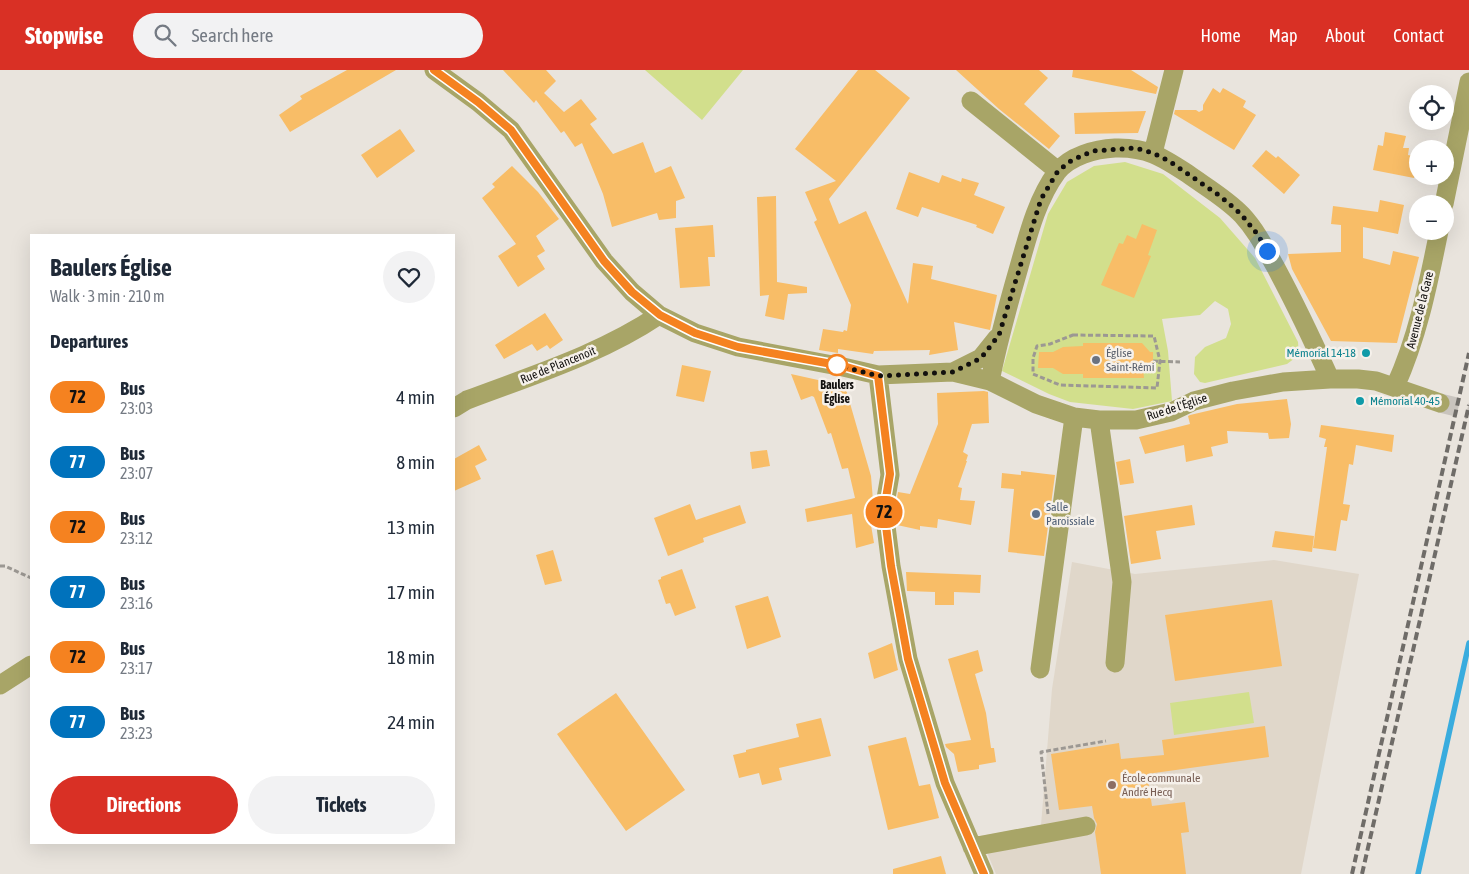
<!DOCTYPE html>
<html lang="en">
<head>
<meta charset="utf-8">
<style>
  body { margin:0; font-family:"Asap Condensed",sans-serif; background:#f2f2f3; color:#1f2937; height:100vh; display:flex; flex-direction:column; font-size:19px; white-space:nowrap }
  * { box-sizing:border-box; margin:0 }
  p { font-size:16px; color:#747a83 }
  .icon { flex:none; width:28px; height:28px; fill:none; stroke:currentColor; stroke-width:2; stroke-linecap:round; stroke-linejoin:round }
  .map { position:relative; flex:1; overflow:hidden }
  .drawer { position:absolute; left:30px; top:164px; width:425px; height:610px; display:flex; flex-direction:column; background:#fff; border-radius:0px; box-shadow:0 5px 20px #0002 }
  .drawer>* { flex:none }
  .badge { padding:0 10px; border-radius:16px; font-size:18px; line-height:32px }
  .fabs { position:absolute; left:1409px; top:15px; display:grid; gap:10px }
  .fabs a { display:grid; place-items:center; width:45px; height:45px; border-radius:50%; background:#fff; box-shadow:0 5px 20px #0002; font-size:25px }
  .you { position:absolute; width:25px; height:25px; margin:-12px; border:4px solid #fff; border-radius:50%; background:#1a73e8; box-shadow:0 0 0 8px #1a73e833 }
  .map>.badge { position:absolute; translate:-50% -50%; box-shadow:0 0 0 2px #fff }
  h2 { padding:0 20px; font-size:19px; line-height:45px }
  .round { display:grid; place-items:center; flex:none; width:52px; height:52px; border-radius:26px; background:#f2f2f3 }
  .head { display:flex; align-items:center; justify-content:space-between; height:85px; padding:0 20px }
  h1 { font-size:24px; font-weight:700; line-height:38px }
  .primary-button { display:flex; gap:10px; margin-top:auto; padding:10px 20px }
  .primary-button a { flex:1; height:58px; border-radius:30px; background:#d93025; color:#fff; font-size:20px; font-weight:700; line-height:58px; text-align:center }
  .primary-button a+a { background:#f2f2f3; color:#1f2937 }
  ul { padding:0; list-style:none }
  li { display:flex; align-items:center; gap:15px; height:65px; padding:0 20px }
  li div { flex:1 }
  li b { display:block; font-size:19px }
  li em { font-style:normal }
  li .badge { min-width:55px; font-weight:700; text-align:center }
  header { display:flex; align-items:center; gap:30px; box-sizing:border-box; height:70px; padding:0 25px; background:#d93025; color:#fff }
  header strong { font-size:24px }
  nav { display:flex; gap:28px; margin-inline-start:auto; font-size:18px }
  .search { width:350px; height:45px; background:#f2f2f3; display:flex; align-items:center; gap:12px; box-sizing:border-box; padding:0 18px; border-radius:28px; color:#747a83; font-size:19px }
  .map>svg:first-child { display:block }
</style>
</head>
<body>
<header>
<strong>Stopwise</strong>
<div class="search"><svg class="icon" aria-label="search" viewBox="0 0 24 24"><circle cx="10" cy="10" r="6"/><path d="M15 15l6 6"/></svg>Search here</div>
<nav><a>Home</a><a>Map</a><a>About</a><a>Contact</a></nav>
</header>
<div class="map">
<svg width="1469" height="804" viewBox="0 0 1469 804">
  <rect width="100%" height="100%" fill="#e9e4dd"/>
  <!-- built -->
  <path fill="#e0d7ca" d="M1274,490L1359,504L1301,804H996L980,766L1041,755L1052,619L1072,492L1135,504Z"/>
  <!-- green -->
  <path fill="#d2df8c" d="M645,0H743L702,50Z
    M1125,92L1163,104L1220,148L1255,188L1298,272L1299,285L1287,294L1205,313L1200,312L1194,304L1195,287L1205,277L1226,268L1231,254L1228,239L1215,231L1200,245L1162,249L1168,281L1172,331L1133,339L1070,332L1049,324L1002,301L1048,144L1067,112L1094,96Z
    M1249,622L1254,653L1174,665L1170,633Z"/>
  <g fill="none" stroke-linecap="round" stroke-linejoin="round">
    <!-- stream -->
    <path stroke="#39acde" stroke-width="5.5" d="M1418,804L1469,573"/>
  </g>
  <!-- building -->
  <path fill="#f8bd67" d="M347,0H396L290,62L279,45L302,29L300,26Z
    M503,0H546L556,11L544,23L564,42L581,29L597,49L590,54L613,84L643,72L655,103L671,96L685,128L676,131V148L659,150L657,143L612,157L603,124L582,73L575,77L564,61L561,63L536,30L534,33Z
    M858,0H875L910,28L829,129L839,154L866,141L908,234L913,193L933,196L931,209L997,225L990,260L954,252L958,280L929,285L930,280L874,281L873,284L838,279V283L819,280L823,259L843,262L844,260L847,261L851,235L814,152L817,150L805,122L836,111L795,79Z
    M956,0H1039L1048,8L1024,34L1060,66L1049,79L999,39Z
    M1073,0H1131L1158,17L1156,24L1072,7Z
    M1213,18L1220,23L1223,18L1246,31L1243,37L1256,45L1234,80L1174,44L1175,40H1196L1199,42L1203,40V35Z
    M1146,41L1138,63L1075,64L1074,43Z
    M400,59L415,81L377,108L361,85Z
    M1385,62L1406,66L1403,78H1409L1408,85L1418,87L1414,108L1373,100L1378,75L1383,76Z
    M1266,80L1276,88L1278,86L1300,105L1284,124L1252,96Z
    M512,96L538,122L559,149L536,166L545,181L537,186L545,199L518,217L498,186L516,174L482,128L495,117L492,114Z
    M909,102L939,113L942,105L961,112L962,108L979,113L974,125L1005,137L993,164L976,157L977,155L922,137L918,147L896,139Z
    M776,126L777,212L807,217V223L788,224L784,250L765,246L769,225L760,226L757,127Z
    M1380,130L1404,135L1398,164L1363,157V188L1390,195L1393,181L1419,187L1397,273L1331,271L1292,199L1288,184L1341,182V155L1331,154L1333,136L1378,142Z
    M1142,154L1157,160L1148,185L1151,186L1134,228L1101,215L1119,173L1123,174L1127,165L1136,169Z
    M713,155L715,187H708L710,216L680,218L675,158Z
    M545,243L563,270L550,279L547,275L537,281L532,274L504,289L495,275Z
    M1083,273H1142L1150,282H1153V298H1143L1144,308H1083V304H1063L1053,298H1038L1039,282H1053L1063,277L1083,276Z
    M682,295L711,301L704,332L676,326Z
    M791,304L845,316L871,406L875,455H871L874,473L856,478L852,444L807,452L805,439L855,428L848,398L842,399L831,363L828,364L814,327L812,326L801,330Z
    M984,321L988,322L989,353L972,354L963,382L968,385L966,391H967L958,417L962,418L960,430L975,431L971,455L938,449L937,458L920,456V460L897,455L895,440L898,422L910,424L938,354L937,323Z
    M1287,329L1291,354L1289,368L1269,369L1268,363L1227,361L1228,373L1211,377L1213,386L1186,392L1184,375L1145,384L1139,367L1190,354L1188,346L1190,345L1237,334Z
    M1321,355L1394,365L1392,382L1356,375L1353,395L1349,394L1343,434L1350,435L1347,451L1341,450L1336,481L1313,478L1327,377H1324L1326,369L1319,367Z
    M479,375L487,390L475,396L481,409L454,421V389Z
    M767,380L770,396L752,399L750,382Z
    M1130,389L1134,413L1120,415L1116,392Z
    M1021,401L1055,405L1044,486L1008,482L1014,419L1001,418L1002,403L1021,405Z
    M690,434L696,450L740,435L746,453L703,468L704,472L668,486L654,448Z
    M1192,435L1195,455L1156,461L1161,489L1131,494L1124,446Z
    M1275,461L1314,466L1312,482L1272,477Z
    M553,480L562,511L545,515L536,485Z
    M682,499L696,538L675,546L670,533L666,534L658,510L661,509V507Z
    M906,502L981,505L980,523L954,522V535H935V522L907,521Z
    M768,526L781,567L747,579L735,536Z
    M1272,530L1282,596L1175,611L1165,545Z
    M892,573L898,600L874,609L868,583Z
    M978,580L983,601L975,604L986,643L991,678H994L996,692L979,695V699L958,702L954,684L946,677L945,674L971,670L948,589Z
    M616,623L685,720L626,761L557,664Z
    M821,648L831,686L779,698L782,710L762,715L759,703L739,708L733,685L746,682V680L799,667L796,654Z
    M1265,656L1269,687L1147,704L1152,736L1185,732L1189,762L1181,763L1186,804H1101L1095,762L1097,754L1094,748L1092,736L1059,740L1051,684L1119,673L1121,689L1164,685L1162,670Z
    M906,667L919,716L930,714L939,748L888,760L868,676Z
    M941,786L946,804H893V799Z"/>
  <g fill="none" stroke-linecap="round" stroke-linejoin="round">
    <!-- minor-tunnel -->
    <path stroke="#c9c4be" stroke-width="19" stroke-dasharray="19 9" stroke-linecap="butt" d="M1440,333L1469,340"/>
    <!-- path -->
    <path stroke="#9c9893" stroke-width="3" stroke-dasharray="5 2.5" stroke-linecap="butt" d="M1073,265L1154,266L1160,291L1157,318L1060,315L1033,304V288L1037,276L1050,274Z
      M1153,291L1180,292
      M0,496H5L31,508
      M1048,744L1041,682L1106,671"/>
    <!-- minor -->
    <path stroke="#a8a567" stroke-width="19" d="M434,0L478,32L511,60L604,191L632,222L659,245L695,263L738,277L843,297L878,305L953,302L990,311L1036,334L1074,347L1099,350H1136L1171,342L1194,331L1233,321L1283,312L1330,309H1358L1376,311L1440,333
      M971,31L1058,101
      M1153,83L1174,0
      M1444,134L1469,12
      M953,302L981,288L997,268
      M878,305L890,405L884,440L891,496L908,589L945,713L984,804
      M990,311C998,272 1008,235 1019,197C1028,165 1037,129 1057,102C1070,86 1095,79 1115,78C1147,77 1162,87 1188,104C1206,117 1227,129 1242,145C1256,160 1265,178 1275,196C1295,233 1313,271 1330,309
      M1395,317C1418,266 1428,215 1439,161
      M454,338L467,330C533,305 601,284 659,245
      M1099,350L1122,512L1115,593
      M1040,599L1074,347
      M0,615L31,595
      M972,777L1086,756"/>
    <!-- rail -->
    <path stroke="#6f6c68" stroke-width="4" stroke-dasharray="8 4" stroke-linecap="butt" d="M1352,804L1469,283
      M1362,804L1469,335"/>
  </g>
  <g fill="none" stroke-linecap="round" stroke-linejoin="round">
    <defs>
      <path id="line" d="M434,0L478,32L511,60L604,191L632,222L660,245L695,263L738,277L843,296L878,306L890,404L884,440L891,496L908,589L945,713L984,804"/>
    </defs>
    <!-- line casing -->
    <use href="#line" stroke="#fff" stroke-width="11"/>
    <!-- line -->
    <use href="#line" stroke="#f58220" stroke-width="8"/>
    <!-- walk -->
    <path stroke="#12100e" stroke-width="5" stroke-dasharray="0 9" d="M837,295L878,306L953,302L981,288L999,265L1041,129L1058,101L1072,90L1093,81L1135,78L1153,83L1169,91L1220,126L1241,144L1258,165L1267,181"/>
  </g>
  <!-- markers -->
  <g fill="#0f9aa8" stroke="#f6f1eb" stroke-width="2">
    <circle cx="1366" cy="283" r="5"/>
    <circle cx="1360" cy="331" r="5"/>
  </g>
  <circle fill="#6b7280" stroke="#f6f1eb" stroke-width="2" cx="1096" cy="290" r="5"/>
  <circle fill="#fff" stroke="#f58220" stroke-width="2.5" cx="837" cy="295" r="10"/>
  <circle fill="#5c6f8a" stroke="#f6f1eb" stroke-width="2" cx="1036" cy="444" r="5"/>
  <circle fill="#8d6e63" stroke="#f6f1eb" stroke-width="2" cx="1112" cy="715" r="5"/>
  <g text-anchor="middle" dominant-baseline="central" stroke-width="5" stroke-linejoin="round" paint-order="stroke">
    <!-- street labels -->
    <g font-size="12" fill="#12100e" stroke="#f6f1eb">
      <text transform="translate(1420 240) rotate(-76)">Avenue de la Gare</text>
      <text transform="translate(558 295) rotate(-22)">Rue de Plancenoit</text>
      <text transform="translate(1177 337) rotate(-18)">Rue de l'Église</text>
    </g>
    <!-- worship labels -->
    <g font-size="12" fill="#5b616d" stroke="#f6f1eb" text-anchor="start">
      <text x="1106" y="283">Église<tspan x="1106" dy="14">Saint-Rémi</tspan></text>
    </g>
    <!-- culture labels -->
    <g font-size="12" fill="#0d838f" stroke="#f6f1eb" text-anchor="end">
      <text x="1356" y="283">Mémorial 14-18</text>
      <text x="1370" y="331" text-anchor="start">Mémorial 40-45</text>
    </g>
    <!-- stop labels -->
    <g font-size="12" font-weight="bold" fill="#12100e" stroke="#f6f1eb">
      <text x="837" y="315">Baulers<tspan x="837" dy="14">Église</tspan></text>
    </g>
    <!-- service labels -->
    <g font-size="12" fill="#4e5e75" stroke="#f6f1eb" text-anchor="start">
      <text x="1046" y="437">Salle<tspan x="1046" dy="14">Paroissiale</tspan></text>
    </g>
    <!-- education labels -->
    <g font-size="12" fill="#785e54" stroke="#f6f1eb" text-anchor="start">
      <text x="1122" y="708">École communale<tspan x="1122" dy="14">André Hecq</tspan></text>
    </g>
  </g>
</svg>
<div class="fabs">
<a><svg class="icon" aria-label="locate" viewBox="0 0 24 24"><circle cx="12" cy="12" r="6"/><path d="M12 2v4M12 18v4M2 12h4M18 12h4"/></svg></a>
<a>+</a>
<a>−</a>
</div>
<div class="you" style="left:1267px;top:181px"></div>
<b class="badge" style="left:884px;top:442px;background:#f58220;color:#111">72</b>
<section class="drawer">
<div class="head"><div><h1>Baulers Église</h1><p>Walk · 3 min · 210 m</p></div><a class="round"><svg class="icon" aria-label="heart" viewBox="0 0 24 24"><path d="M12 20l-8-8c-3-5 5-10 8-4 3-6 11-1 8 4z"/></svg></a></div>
<h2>Departures</h2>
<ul>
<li><span class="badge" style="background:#f58220;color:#111">72</span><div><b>Bus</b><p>23:03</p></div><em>4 min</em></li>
<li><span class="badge" style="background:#0072bc;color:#fff">77</span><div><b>Bus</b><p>23:07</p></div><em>8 min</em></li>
<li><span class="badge" style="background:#f58220;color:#111">72</span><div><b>Bus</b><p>23:12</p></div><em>13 min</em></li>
<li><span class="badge" style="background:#0072bc;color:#fff">77</span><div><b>Bus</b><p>23:16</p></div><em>17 min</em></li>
<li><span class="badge" style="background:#f58220;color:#111">72</span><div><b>Bus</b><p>23:17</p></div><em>18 min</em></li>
<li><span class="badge" style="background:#0072bc;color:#fff">77</span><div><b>Bus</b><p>23:23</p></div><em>24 min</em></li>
</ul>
<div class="primary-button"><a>Directions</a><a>Tickets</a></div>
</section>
</div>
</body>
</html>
